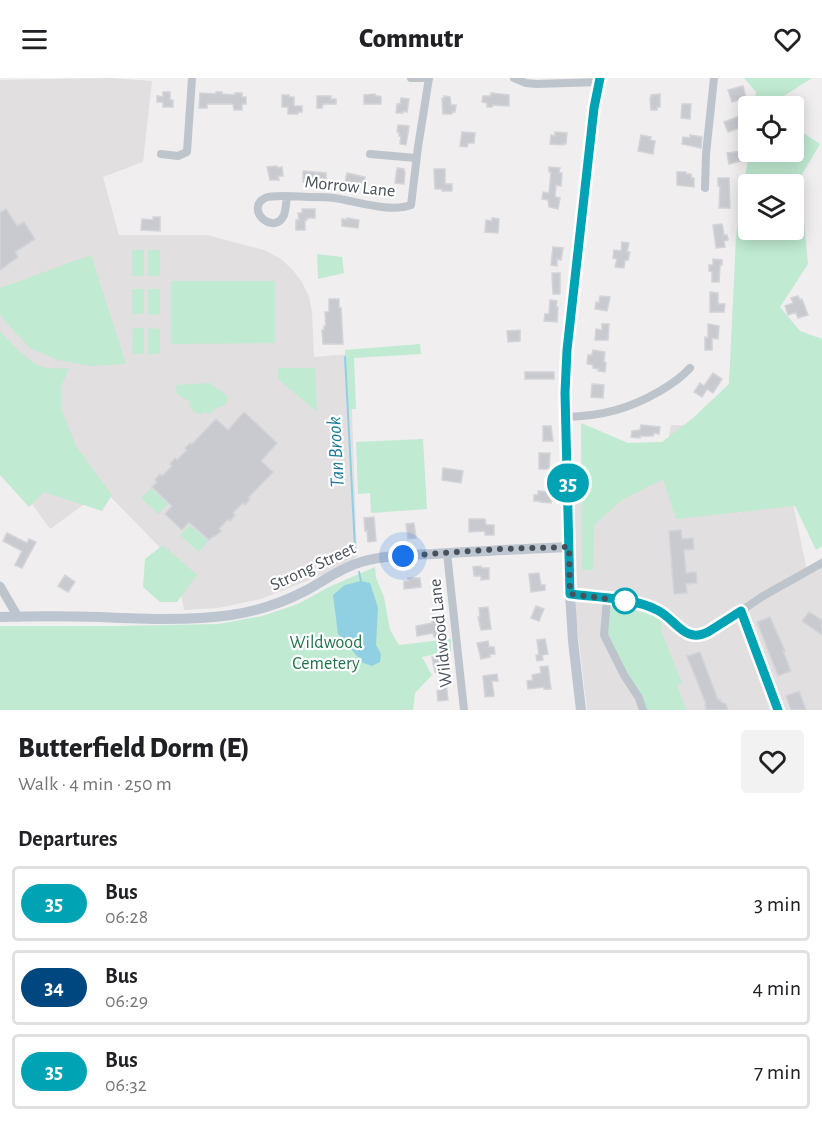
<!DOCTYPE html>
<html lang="en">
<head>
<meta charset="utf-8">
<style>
  body { margin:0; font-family:"Alegreya Sans",sans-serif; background:#f2f2f2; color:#202124; height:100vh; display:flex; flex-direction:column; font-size:22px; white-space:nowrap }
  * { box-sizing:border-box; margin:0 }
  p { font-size:20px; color:#757577 }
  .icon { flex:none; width:33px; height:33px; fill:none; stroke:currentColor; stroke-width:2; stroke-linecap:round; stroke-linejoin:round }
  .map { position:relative; height:632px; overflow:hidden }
  .panel { display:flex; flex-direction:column; background:#fff; flex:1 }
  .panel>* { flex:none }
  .badge { padding:0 12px; border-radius:20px; font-size:21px; line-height:39px }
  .buttons { position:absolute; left:738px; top:18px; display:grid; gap:12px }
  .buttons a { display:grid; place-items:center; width:66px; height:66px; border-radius:6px; background:#fff; box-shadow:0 3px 15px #0003; font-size:30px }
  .you { position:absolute; width:30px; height:30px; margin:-15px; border:4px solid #fff; border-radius:50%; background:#1a73e8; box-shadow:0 0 0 9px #1a73e833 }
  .map>.badge { position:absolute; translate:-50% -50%; box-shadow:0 0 0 3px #fff }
  h2 { padding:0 18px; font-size:22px; line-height:54px }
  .round { display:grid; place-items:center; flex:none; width:63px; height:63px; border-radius:6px; background:#f2f2f2 }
  .overview { display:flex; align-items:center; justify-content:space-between; height:102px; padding:0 18px }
  h1 { font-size:28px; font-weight:800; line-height:45px }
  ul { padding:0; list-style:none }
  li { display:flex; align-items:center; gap:18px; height:75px; margin:0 12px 9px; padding:0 6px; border:3px solid #e0e0e0; border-radius:6px }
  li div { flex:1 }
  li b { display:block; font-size:22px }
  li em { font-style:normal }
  li .badge { min-width:66px; font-weight:700; text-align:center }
  header { display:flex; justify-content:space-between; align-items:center; height:78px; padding:0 18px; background:#fff; font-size:27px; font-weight:800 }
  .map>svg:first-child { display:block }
</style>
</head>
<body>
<header><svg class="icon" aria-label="menu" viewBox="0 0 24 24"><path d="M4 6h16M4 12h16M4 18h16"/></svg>Commutr<svg class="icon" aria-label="heart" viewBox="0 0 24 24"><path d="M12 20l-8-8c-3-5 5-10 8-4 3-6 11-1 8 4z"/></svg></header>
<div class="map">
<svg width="822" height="632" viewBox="0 0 822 632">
  <rect width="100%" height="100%" fill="#f0eeee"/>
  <!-- education -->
  <path fill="#e1dfdf" d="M111,0L152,3L143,84L103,99L119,157H207L264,172L281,181L293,192L302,204L309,219L312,234L314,279L350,276L357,479L332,493L261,521L218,530L184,532L175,485L104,412L50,451L0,381V2Z
    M671,347L727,348L739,435L789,407L808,497L822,489V632H587L576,539L574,416L666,376Z"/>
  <!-- green -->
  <path fill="#c0ead2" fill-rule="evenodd" d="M744,0H812L776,23V28H754L756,14Z
    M794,50H796L820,66L800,100L808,186L780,229L800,253L822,261V468L816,472L795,428L676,441L663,401L622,422L594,447L593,492H582L581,345L628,365L662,364L693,340L729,306L736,159L749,74H794ZM748,106H794V152H748Z
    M132,172H144V198H132Z
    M148,172H160V198H148Z
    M317,176L342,179L344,195L318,201Z
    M91,177L126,286L91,288L58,282L30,270L3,241L0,236V210Z
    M171,203H275V265L171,266Z
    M132,211H144V236H132Z
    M148,211H160V237L148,236Z
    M133,250H144V276H132Z
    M148,250L160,251V276H148Z
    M0,253C8,263 29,283 40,288C49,291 59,291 69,290L61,309V330L76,368L112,417L102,433L44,414L29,429L0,397Z
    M420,266L421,276L354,280L356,331H348L345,272Z
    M278,290H315L317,334L278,301Z
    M210,305L225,316L228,320L225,327L217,330L209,336L205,334L200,337L198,335H195L190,329L189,323L177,316L176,307Z
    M423,361L427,431L371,435L370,415L358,416L356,364Z
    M151,410L168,426L158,436L141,420Z
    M190,447L208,463L199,474L180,457Z
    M163,467L197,497L177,524H160L143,509L145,481Z
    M375,489L376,500L384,519L390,552L399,567L451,561V573L422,579L432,597L415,615L413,632H0V548H118L219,546L262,538L298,526L329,509Z
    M612,526H616L621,530L640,534C648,530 655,536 661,539L662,555L682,605L677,607L686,632H646L608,556L610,528Z"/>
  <!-- water -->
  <path fill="#91cfe3" d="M361,503L370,505L378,530L376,567L381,576L380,584L372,588L363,585L338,556L333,517L345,507Z"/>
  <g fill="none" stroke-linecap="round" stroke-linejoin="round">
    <!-- stream -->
    <path stroke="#91cfe3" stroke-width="2" d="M345,279L355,469
      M359,494L361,503"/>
  </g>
  <!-- building -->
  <path fill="#c9cad0" stroke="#d2d4d9" stroke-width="1.5" d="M743,8L746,20L732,24L728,12Z
    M163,14H170V22H173V29H163V24H157V18L163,19Z
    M216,14H222V16L235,17V15H242V19H246V26H242V32H234L233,26H207V30H199L200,15L216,16Z
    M491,15L509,17V28L493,27L492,29H487V25L482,24L483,18H491Z
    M375,16V18H379L381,19V26H364V17Z
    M660,16V29H657V32H651L650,20H651V17Z
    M282,17H289V19H294V28H302V34H298V36H288V29H282Z
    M317,18H331V21H336V26H323L322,30H317Z
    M444,18L450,19L451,27H456L455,34H452V36H443L442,21L443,22Z
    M401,20L409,21L407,34L403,33V35H396L397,26H400Z
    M682,26H691L690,41L681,40Z
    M740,38L744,48L728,54L724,44Z
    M398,47L409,48L406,67L400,66L401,58H399V54H397Z
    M462,54L475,55L474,65H468L467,69L460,68Z
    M555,54L567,55L566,66H563V67L550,66L551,57L555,58Z
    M641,57L651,59L650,62L655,63L653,76L638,73Z
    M690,57L702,59L701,70L682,66L683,59L690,60Z
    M743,73L744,82L729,86L727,75Z
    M277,88L278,90L282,89L283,98H278L279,102H270L267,89Z
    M549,89L560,90L559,95H562L561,108L556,107L555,119L560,120L558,131L549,129L548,122L542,121L543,114L549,115L551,94H549Z
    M397,90L404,91V93L405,94L404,106L395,105Z
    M434,91H445V106H452V113H442V111H435Z
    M303,93L326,95V105L303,104Z
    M677,94H686V96H691L692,100H694V109L677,107Z
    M347,95L365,99L364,107L345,104Z
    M718,100H729L730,130H719L720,108H718Z
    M6,131L17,148L24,144L35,161L15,174L18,179L0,192V135Z
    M302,131H315V140H307V142H305V152H296V142H299L298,135H302Z
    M153,139H160V153L141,152L142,141L153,142Z
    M347,140L359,142L358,150L342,148V141L347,142Z
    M492,140L499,141L498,155L485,154L486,142L492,143Z
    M722,146L724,157H727L728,162L724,163L725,169L716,170L713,147Z
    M622,164L629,165L627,174H630L628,182H625L624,190L615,189L617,181L613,180L614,172L621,173Z
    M553,169L563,170L561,182L557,181V188L551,187Z
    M713,181L722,182V187H720L719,204H712V194L709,193V187H713Z
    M552,195H560V216H553Z
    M710,214L718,215V226H725L724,234H710Z
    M600,218L610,219L607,233L595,231L596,224L599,225Z
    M798,218L800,222L802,221L808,237L798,240L796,234L788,237L785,228L793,225L791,220Z
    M329,221H339V230H341L343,266H323L322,252H324V248H326L325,234H329Z
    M550,222L557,223L556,229H558L557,244L544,243L545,236H549Z
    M602,246H609L608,262H595L596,251L602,252Z
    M708,246L719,248L718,261L712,260V272H705V259L708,260Z
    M520,252V263L508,264L507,253Z
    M593,272L605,274L604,284L606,285L605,294L598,293L599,291L593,290V287L587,286L588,277H592Z
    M525,294H554V301H525Z
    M713,295L722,301L713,315L707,311L702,319L694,314L700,305L704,308Z
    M592,306L604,307L603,320L591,319Z
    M244,334L277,365L261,383L273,394L248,420L250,421L245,427L243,425L233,435L235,437L230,443L228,441L219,451L221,453L215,458L214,457L209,462L189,444L182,452L165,436L172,428L152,409L157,404L155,402L160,396L162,398L172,388L170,386L175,380L177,382L187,372L185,370L190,365L192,366L216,341L228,352Z
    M641,347L660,349L659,356L654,355L653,358H640V360L631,359L632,353L640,352Z
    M543,348H551L553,363H543Z
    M539,375H550L549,391H539Z
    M443,390L463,393L461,405L442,402Z
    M538,413L551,414V425L540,424V423H534V417H538Z
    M374,439L376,463L368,464L367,453H365L364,440Z
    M469,441H485L486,447H494V457H485V453L469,454Z
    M414,445L416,460L408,461L406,446Z
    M681,452L682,461L693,460L694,471L684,472L686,495L696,494L697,505L686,506L687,515L674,516L669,453Z
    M7,455L27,465L29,461L36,464L22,490L15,487L22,473L3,463Z
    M481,488V490H489V501L481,502V498H474L473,489Z
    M539,495L541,507H545V512L531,514L529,496Z
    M65,497L75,504L68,514L58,508Z
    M408,500H420L421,509L404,511V503H408Z
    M536,528L544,531L539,543L531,540Z
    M488,529L491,551L481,552L478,539H480L479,530Z
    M809,534L822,542V557L802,543Z
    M439,539L441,558L434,559L433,555L417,558L416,548L432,545V540Z
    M770,539L785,573H783L791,593L778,598L757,544Z
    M545,561L548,576L542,577L543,582L537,583L536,577H539L537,562Z
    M488,563L489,569H494L495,576H490V579L481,581L477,565Z
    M700,574L718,622L720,621L721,624L726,626L728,632H706L705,627L706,626L687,578Z
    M442,577L445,592L435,594L432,579Z
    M548,588L551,611H544V609L528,611L527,603L533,602L532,597L541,595L540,589Z
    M497,596L498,603H492L494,618L485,619L483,598Z
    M446,604L448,622L438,623L437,613L439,612V605Z
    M799,613L806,632H791L786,618Z"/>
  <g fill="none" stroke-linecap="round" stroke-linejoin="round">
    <!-- minor -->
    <path stroke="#bdc4cb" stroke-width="8" d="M411,0H429
      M514,0L526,5L536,6L599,4
      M161,76L178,78L187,74L192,0
      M370,76L416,80
      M705,110L706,76L714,0
      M287,119C286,124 286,131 284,137C274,159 244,131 265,120C273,116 301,119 311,119C318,119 326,119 334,120C356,123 390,135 411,127L418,69L429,0
      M566,339C602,338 629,331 660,313C672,306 681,300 690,290
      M447,475L464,632
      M570,516C597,520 627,520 652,530C667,535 680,557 694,558C710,559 750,525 765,517C784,506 803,496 822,485
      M607,521L604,557L624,597L639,620L643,632
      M741,533L778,632"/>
    <!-- tertiary -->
    <path stroke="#bdc4cb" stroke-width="9" d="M0,508L18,539"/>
    <!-- secondary -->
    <path stroke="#bdc5d0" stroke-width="10" d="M0,539C33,538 67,538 100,539C144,541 188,543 231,537C257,533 282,525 305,513C324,503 340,490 361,484C384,477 409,477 433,476C478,473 524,471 569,469
      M581,632L573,563L570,516L565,315L567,272L594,30L600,0"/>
  </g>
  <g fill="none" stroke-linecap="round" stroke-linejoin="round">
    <defs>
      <path id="line" d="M600,0L594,30L567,272L565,315L570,516C596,519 634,520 657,532C676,541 684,566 708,554L741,533L778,632"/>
    </defs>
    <!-- line casing -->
    <use href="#line" stroke="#fff" stroke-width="14"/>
    <!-- line -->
    <use href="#line" stroke="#00a3b4" stroke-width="9"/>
    <!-- walk -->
    <path stroke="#485059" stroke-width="6" stroke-dasharray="0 10.8" d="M403,478L498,471L569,469L570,516L625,523"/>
  </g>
  <!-- markers -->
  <circle fill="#fff" stroke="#00a3b4" stroke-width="3" cx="625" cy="523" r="12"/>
  <g text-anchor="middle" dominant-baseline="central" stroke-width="4.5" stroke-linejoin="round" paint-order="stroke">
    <!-- street labels -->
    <g font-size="18" fill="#485059" stroke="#fff">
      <text transform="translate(350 109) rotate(6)">Morrow Lane</text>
      <text transform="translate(313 489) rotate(-25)">Strong Street</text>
      <text transform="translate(441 555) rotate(-96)">Wildwood Lane</text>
    </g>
    <!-- park labels -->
    <g font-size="18" fill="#20734d" stroke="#fff">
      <text x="326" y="565">Wildwood<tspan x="326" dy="21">Cemetery</tspan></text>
    </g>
    <!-- water labels -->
    <g font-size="20" font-style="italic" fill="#1a7a9a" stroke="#fff">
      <text transform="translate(336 374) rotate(-93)">Tan Brook</text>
    </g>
  </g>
</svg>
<div class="buttons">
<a><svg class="icon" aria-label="locate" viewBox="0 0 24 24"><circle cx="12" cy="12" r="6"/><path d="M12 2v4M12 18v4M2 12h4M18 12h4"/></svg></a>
<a><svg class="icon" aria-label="layers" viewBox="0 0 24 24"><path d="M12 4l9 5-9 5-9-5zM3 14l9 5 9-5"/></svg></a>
</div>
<div class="you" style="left:403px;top:478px"></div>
<b class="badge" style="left:568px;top:405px;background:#00a3b4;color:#fff">35</b>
</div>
<section class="panel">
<div class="overview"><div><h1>Butterfield Dorm (E)</h1><p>Walk · 4 min · 250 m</p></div><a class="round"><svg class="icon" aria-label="heart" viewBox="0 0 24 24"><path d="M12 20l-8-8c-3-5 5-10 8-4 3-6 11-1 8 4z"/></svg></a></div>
<h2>Departures</h2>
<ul>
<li><span class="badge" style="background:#00a3b4;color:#fff">35</span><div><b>Bus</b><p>06:28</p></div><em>3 min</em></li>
<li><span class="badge" style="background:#00467f;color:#fff">34</span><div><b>Bus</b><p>06:29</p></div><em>4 min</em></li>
<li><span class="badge" style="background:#00a3b4;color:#fff">35</span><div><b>Bus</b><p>06:32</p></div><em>7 min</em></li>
</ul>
</section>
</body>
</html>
